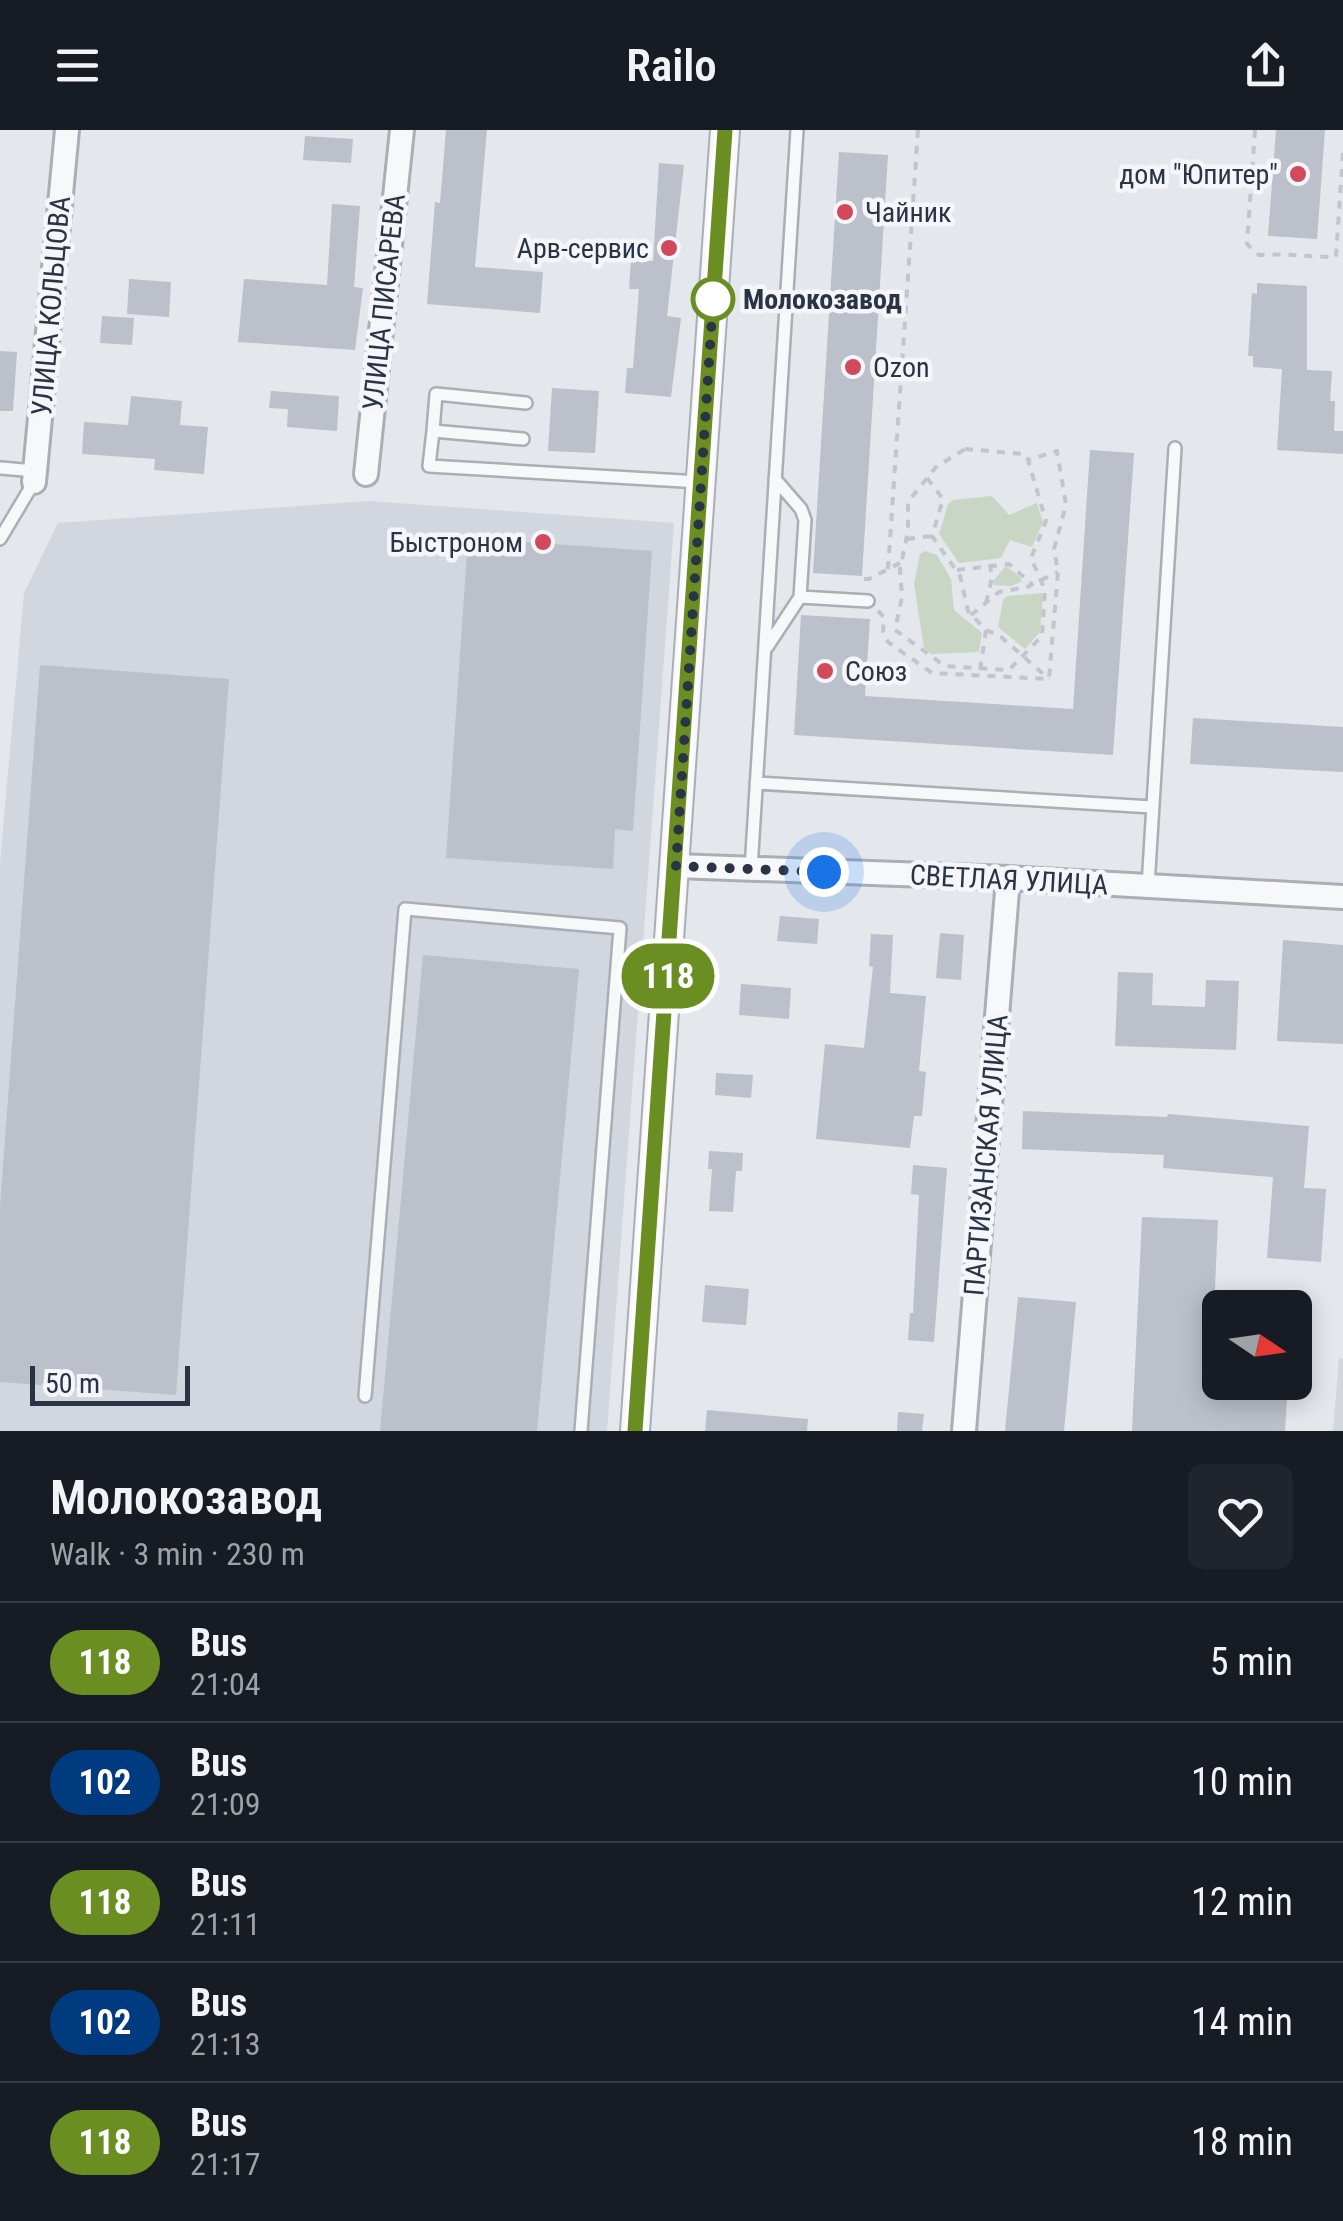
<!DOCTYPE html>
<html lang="en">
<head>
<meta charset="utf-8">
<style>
  body { margin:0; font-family:"Roboto Condensed",sans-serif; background:#20242c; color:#f1f3f6; height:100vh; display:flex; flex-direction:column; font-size:38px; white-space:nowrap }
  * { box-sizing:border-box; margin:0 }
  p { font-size:32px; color:#9ea1a6 }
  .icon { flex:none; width:55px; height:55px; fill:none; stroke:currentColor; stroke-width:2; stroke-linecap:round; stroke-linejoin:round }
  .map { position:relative; height:1301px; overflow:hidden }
  .sheet { display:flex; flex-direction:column; background:#171b24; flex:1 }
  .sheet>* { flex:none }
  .badge { padding:0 20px; border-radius:32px; font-size:35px; line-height:65px }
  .needle { width:65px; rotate:103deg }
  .controls { position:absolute; left:1202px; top:1160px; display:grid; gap:20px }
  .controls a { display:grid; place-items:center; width:110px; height:110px; border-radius:15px; background:#171b24; box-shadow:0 5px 25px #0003; font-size:50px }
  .scale { position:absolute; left:30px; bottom:25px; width:160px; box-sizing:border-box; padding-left:10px; border:5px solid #2b3445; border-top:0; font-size:28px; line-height:35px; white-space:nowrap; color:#2b3445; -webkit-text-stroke:8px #f4f6f9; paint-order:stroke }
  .you { position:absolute; width:50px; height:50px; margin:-25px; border:8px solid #fff; border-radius:50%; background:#1a73e8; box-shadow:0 0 0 15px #1a73e833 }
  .map>.badge { position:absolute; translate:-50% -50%; box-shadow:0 0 0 5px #fff }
  .round { display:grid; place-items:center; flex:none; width:105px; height:105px; border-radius:15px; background:#20242c }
  .summary { display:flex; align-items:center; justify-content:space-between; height:170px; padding:0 50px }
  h1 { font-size:48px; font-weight:600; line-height:75px }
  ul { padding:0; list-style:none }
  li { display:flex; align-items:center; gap:30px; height:120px; padding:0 50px; border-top:2px solid #363941 }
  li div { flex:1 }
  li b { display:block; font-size:38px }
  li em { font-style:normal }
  li .badge { min-width:110px; font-weight:700; text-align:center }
  header { display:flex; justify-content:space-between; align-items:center; height:130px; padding:0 50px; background:#171b24; font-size:45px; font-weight:600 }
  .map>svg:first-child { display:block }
</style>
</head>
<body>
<header><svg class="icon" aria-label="menu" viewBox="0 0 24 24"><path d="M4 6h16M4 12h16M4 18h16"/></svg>Railo<svg class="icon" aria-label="share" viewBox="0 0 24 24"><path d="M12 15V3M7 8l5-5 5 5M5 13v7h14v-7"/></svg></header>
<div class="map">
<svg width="1343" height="1301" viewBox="0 0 1343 1301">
  <rect width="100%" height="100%" fill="#e4e7ec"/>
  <!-- built -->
  <path fill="#d2d6de" d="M369,371L674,393L607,1301H0V733L24,463L58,393Z
    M1339,1228L1343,1229V1301H1333Z"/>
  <!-- green -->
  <path fill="#c9d6c5" d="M992,366L1009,385L1037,373L1043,392L1032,417L1010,410L1001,428L959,433L939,404L948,374L953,370Z
    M925,421L937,425L951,449L954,480L982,503L979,522L931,524L924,518L914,454L920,424Z
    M1006,436L1021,448V452L1011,456L994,455L993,451Z
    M1043,463L1040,502L1025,519L998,497L1003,470L1007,466Z"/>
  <!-- building -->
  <path fill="#bbc0ca" d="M446,0H487L475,137L543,142L540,183L427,174L435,72L440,73Z
    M1276,0H1325L1317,109L1268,106Z
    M305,6L353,9L351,33L303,30Z
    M839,22L888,25L862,446L813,443Z
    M659,33L684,35L667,186L681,188L671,267L625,263L627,238H633L639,159H629L631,130L653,131Z
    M332,74L360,76L354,157L363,158L355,220L238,212L244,149L327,155Z
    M129,149L171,152L169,187L127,184Z
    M1257,153L1307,156V240L1332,241L1330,271H1335L1334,301H1343V324L1277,320L1282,239L1253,237V226H1248L1252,163L1257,164Z
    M102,186L134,188L132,215L100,213Z
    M0,221L17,222L13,281H0Z
    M552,258L599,261L595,323L548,321Z
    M271,261L339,266L337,301L287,297L288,279L269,278Z
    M131,266L182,271L180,295L208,297L204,344L154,340L155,329L82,324L84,292L128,295Z
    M1090,320L1134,323L1113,625L794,605L801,485L870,489L865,566L1073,579Z
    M468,408L652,421L633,701L615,699L613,739L446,728Z
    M40,535L229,549L176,1265L0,1252V1077Z
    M1193,588L1343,597V642L1190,634Z
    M780,786L819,789L817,814L777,811Z
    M940,803L964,805L961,850L936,848Z
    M871,804L893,805L890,863L926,866L919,941L926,942L922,986H914L910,1018L816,1009L825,914L864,918L873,837L869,836Z
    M1283,810L1343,815V914L1277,911Z
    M423,825L579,839L537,1301H380Z
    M1118,842L1153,843L1152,875L1205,877L1206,850L1239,851L1236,920L1115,916Z
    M741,854L791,858L789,889L739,885Z
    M716,943L753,945L751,968L715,965Z
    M1023,981L1167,987L1168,984L1309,996L1304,1058L1326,1059L1321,1132L1267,1128L1273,1047L1163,1038L1164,1025L1022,1019Z
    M709,1021L743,1023L742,1041H736L733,1082L709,1081L712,1039H708Z
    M913,1035L947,1038L934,1212L908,1210L910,1183H913L919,1065L911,1064Z
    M1142,1087L1218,1090L1211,1248H1220V1252H1288L1285,1301H1132Z
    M705,1155L749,1159L746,1195L702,1192Z
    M1018,1167L1076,1172L1064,1301H1005Z
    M707,1280L808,1289L807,1301H705Z
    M898,1282L924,1284L922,1301H897Z"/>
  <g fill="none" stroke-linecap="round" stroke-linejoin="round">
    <defs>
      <path id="service" d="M433,301L436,264L526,273
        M523,309L433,301L429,336L700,352
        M1,338L35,341
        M0,409L34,352
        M800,467L868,471
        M767,517L800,467L805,390L801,379L775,349
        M756,653L1152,677
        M751,739L797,0
        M1148,756L1175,318
        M365,1266L405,779L620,798L581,1301"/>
      <path id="minor" d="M366,344L402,0
        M34,352L67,0
        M676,736L1008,748L1343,767
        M964,1301L1008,748"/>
      <path id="tertiary" d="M635,1301L725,0"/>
    </defs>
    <!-- service casing -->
    <use href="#service" stroke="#a9aeb7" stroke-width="16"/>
    <!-- minor casing -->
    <use href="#minor" stroke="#a9aeb7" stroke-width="28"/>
    <!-- tertiary casing -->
    <use href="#tertiary" stroke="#a9aeb7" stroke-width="32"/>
    <!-- path -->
    <path stroke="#c2c5cb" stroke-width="4" stroke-dasharray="8 8" stroke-linecap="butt" d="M1255,0L1247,114L1259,125C1286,123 1309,127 1336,127L1343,22
      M965,319L1024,324L1028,330L1046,391L1031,428L1045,460L1042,506L1009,540L945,536L895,500L902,467L900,439L908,401V372L936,337Z
      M927,348L943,369L932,406L960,446L968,481L986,500L979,547
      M907,409L932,406
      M888,439L918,0
      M957,440L1009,434L1032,454
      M864,449H869L900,433
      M986,473L992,448L990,435
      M878,481L884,487L883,501L888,512L932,543L1049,549L1058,442L1054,419L1066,375L1057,321L1028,330
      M971,485L999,462L1027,457L1058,442
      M986,500L1000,506L1049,549"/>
    <!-- service -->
    <use href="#service" stroke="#f7f8fa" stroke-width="11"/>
    <!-- minor -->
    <use href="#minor" stroke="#f7f8fa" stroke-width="22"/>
    <!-- tertiary -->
    <use href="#tertiary" stroke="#f7f8fa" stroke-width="28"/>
  </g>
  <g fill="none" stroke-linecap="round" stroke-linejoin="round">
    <defs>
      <path id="line" d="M635,1301L725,0"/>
    </defs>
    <!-- line casing -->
    <use href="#line" stroke="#fff" stroke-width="22"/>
    <!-- line -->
    <use href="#line" stroke="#6b8e23" stroke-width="15"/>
    <!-- walk -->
    <path stroke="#2b3445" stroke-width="10" stroke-dasharray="0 18" d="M713,169L714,156L676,736L824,742"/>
  </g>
  <!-- markers -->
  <g fill="#d1495b" stroke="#f4f6f9" stroke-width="4">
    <circle cx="1298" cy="44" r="10"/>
    <circle cx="845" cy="82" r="10"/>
    <circle cx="669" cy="118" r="10"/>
    <circle cx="853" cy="237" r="10"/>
    <circle cx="543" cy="412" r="10"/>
    <circle cx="825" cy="541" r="10"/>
  </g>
  <circle fill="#fff" stroke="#6b8e23" stroke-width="5" cx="713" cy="169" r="20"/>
  <g text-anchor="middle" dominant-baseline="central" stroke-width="9" stroke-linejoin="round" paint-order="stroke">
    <!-- poi labels -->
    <g font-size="28" fill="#2b3445" stroke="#f4f6f9" text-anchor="end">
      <text x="1278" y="44">дом "Юпитер"</text>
      <text x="865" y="82" text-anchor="start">Чайник</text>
      <text x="649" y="118">Арв-сервис</text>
      <text x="873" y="237" text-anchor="start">Ozon</text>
      <text x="523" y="412">Быстроном</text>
      <text x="845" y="541" text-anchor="start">Союз</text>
    </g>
    <!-- stop labels -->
    <g font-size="28" font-weight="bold" fill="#2b3445" stroke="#f4f6f9" text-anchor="start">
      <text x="743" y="169">Молокозавод</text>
    </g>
    <!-- street labels -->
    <g font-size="28" fill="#2b3445" stroke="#f4f6f9">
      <text transform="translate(384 172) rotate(-84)">УЛИЦА ПИСАРЕВА</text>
      <text transform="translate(51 176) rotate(-85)">УЛИЦА КОЛЬЦОВА</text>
      <text transform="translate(1009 750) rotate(3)">СВЕТЛАЯ УЛИЦА</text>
      <text transform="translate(986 1025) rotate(-85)">ПАРТИЗАНСКАЯ УЛИЦА</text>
    </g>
  </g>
</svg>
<div class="controls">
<a><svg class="needle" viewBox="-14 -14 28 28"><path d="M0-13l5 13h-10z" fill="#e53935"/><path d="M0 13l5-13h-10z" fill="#9ea1a6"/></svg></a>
</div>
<div class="scale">50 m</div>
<div class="you" style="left:824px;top:742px"></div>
<b class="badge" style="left:668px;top:846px;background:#6b8e23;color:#fff">118</b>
</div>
<section class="sheet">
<div class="summary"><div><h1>Молокозавод</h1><p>Walk · 3 min · 230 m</p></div><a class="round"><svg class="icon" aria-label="heart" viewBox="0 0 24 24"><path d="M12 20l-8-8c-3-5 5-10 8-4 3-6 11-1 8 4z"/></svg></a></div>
<ul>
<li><span class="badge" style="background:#6b8e23;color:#fff">118</span><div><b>Bus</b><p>21:04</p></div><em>5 min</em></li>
<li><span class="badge" style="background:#003b80;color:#fff">102</span><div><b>Bus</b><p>21:09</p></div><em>10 min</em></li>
<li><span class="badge" style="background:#6b8e23;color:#fff">118</span><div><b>Bus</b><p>21:11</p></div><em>12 min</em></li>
<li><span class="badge" style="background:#003b80;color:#fff">102</span><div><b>Bus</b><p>21:13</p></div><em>14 min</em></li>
<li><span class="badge" style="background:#6b8e23;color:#fff">118</span><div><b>Bus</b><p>21:17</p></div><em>18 min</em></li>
</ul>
</section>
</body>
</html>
